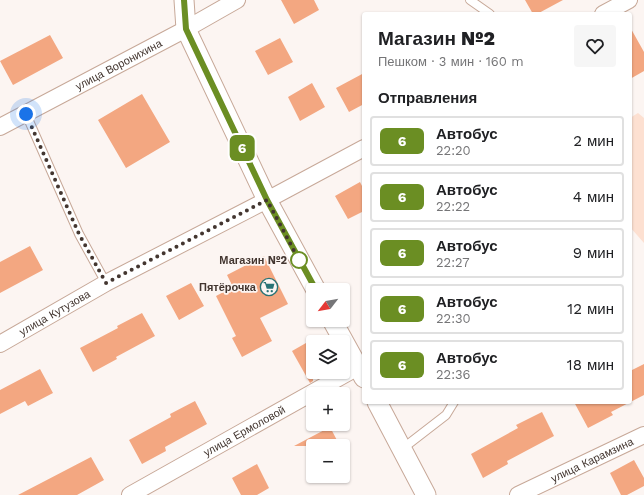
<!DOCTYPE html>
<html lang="ru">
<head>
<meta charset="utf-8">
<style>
  body { margin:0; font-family:"Work Sans",sans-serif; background:#f6f6f6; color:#202124; height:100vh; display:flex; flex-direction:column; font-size:15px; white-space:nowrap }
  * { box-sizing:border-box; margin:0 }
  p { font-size:13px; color:#757577 }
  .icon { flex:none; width:22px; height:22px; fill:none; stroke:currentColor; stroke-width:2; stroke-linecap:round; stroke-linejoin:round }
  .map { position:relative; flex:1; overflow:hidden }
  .side { position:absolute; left:362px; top:12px; width:270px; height:392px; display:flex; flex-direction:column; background:#fff; border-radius:4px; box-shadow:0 1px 3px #0004 }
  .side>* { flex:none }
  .badge { padding:0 8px; border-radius:6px; font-size:14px; line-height:26px }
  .needle { width:26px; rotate:239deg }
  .controls { position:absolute; left:306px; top:283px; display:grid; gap:8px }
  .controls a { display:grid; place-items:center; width:44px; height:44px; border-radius:4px; background:#fff; box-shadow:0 1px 3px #0004; font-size:20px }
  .you { position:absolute; width:20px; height:20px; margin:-10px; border:3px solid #fff; border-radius:50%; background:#1a73e8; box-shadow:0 0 0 6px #1a73e833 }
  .map>.badge { position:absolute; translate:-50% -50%; box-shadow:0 0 0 2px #fff }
  h2 { padding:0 16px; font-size:15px; line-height:36px }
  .round { display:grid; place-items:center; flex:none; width:42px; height:42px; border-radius:4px; background:#f6f6f6 }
  .summary { display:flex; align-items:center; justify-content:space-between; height:68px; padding:0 16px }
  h1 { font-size:19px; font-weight:800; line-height:30px }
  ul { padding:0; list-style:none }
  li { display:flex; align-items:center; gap:12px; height:50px; margin:0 8px 6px; padding:0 8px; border:2px solid #e0e0e0; border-radius:4px }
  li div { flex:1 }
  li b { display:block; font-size:15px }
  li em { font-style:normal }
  li .badge { min-width:44px; font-weight:700; text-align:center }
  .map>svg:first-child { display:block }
</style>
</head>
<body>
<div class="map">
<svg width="644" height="495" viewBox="0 0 644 495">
  <rect width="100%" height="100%" fill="#fcf5f2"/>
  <!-- green -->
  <path fill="#fde0d1" d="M638,113L644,118V243L630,227V118Z"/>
  <!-- building -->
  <path fill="#f3a781" d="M281,0H314L319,10L294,24Z
    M525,0H563L537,14H533Z
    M630,27L644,52V71L630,79Z
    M50,35L63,58L13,85L0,61Z
    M280,38L293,62L268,75L255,51Z
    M364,73V104L349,112L336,88Z
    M312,83L325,107L300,121L288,97Z
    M142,94L170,142L126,168L98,120Z
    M360,182L364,190V211L348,219L335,196Z
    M30,246L43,270L0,293V262Z
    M264,256L288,304L260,318L272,341L242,357L232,338L236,336L216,296L233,287L227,275Z
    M191,283L204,306L179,320L166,296Z
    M142,313L155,336L116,357L117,359L93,372L80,348L118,328L117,326Z
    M306,343L313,356V381L310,383L292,351Z
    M644,364V395L611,412L613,415L588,428L574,402H630V371Z
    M40,369L53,393L28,406L25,401L0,414V390Z
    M195,401L207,424L165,447L166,451L142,464L129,440L171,417L170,414Z
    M542,412L554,436L507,461L508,464L483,478L471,454L518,428L516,425Z
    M330,427L340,446H294Z
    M91,457L104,480L77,495H18Z
    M634,460L644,478V486L627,495H621L610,473Z
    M257,464L269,488L257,495H241L232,478Z"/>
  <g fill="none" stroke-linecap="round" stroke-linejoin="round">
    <defs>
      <path id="service" d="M470,0L490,14
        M26,114L79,234L106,283
        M402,449L446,415L454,402"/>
      <g id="minor">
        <path d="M603,14L629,0"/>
        <path id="s1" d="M0,127L186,29L237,0"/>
        <path id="s2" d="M0,344L106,283L267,200L364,148"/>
        <path id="s3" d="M130,495L358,367"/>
        <path id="s4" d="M518,495L644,435"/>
      </g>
      <path id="tertiary" d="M184,0L186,29L267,200L316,290
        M332,320L364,378
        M377,402L426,495"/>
    </defs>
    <!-- service casing -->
    <use href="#service" stroke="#c7a898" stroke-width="10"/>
    <!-- minor casing -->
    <use href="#minor" stroke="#c7a898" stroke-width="18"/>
    <!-- tertiary casing -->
    <use href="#tertiary" stroke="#c7a898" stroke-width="21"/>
    <!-- service -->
    <use href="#service" stroke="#fff" stroke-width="8"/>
    <!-- minor -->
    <use href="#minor" stroke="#fff" stroke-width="16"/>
    <!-- tertiary -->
    <use href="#tertiary" stroke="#fff" stroke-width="19"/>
  </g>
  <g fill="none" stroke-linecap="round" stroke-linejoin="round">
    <defs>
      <path id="line" d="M184,0L186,29L267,200L316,290"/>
    </defs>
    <!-- line casing -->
    <use href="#line" stroke="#fff" stroke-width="9"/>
    <!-- line -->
    <use href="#line" stroke="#6b8e23" stroke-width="6"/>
    <!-- walk -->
    <path stroke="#433630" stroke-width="4" stroke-dasharray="0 7.2" d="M26,114L79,234L106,283L267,200L299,260"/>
  </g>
  <!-- icons -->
  <defs>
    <symbol id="supermarket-ring" viewBox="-11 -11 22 22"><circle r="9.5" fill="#fcf5f2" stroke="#297375" stroke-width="1.5"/><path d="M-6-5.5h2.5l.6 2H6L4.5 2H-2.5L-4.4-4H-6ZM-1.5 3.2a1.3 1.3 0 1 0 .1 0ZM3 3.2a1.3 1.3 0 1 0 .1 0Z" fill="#297375"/></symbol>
  </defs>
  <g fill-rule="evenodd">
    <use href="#supermarket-ring" x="259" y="277" width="20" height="20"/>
  </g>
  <!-- markers -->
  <circle fill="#fff" stroke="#6b8e23" stroke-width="2" cx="299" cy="260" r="8"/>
  <g text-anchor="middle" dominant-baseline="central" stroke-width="3.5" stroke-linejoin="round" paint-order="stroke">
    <!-- street labels -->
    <g font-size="11" fill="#433630" stroke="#fcf5f2">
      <text stroke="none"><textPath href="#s1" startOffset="134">улица Воронихина</textPath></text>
      <text stroke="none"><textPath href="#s2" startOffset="63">улица Кутузова</textPath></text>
      <text stroke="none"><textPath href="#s3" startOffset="131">улица Ермоловой</textPath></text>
      <text stroke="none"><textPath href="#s4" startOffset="82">улица Карамзина</textPath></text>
    </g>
    <!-- stop labels -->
    <g font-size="11" font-weight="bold" fill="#433630" stroke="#fcf5f2" text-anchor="end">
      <text x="287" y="260">Магазин №2</text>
    </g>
    <!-- poi labels -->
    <g font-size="11" font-weight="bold" fill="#433630" stroke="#fcf5f2" text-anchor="end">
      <text x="256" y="287">Пятёрочка</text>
    </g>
  </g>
</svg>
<div class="controls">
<a><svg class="needle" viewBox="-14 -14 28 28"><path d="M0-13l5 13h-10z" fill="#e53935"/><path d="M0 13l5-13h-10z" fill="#757577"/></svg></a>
<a><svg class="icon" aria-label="layers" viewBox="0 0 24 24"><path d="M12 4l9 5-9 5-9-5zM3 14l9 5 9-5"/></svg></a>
<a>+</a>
<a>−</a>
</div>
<div class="you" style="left:26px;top:114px"></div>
<b class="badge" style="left:242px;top:148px;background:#6b8e23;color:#fff">6</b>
<section class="side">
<div class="summary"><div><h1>Магазин №2</h1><p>Пешком · 3 мин · 160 m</p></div><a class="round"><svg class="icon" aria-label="heart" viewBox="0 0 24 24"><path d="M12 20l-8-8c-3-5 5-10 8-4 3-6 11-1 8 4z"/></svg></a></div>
<h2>Отправления</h2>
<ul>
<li><span class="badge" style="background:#6b8e23;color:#fff">6</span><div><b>Автобус</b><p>22:20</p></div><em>2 мин</em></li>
<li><span class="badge" style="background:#6b8e23;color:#fff">6</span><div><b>Автобус</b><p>22:22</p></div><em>4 мин</em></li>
<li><span class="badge" style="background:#6b8e23;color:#fff">6</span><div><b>Автобус</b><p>22:27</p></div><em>9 мин</em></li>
<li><span class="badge" style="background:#6b8e23;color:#fff">6</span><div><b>Автобус</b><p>22:30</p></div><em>12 мин</em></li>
<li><span class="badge" style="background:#6b8e23;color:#fff">6</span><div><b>Автобус</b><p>22:36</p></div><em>18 мин</em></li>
</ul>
</section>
</div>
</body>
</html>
